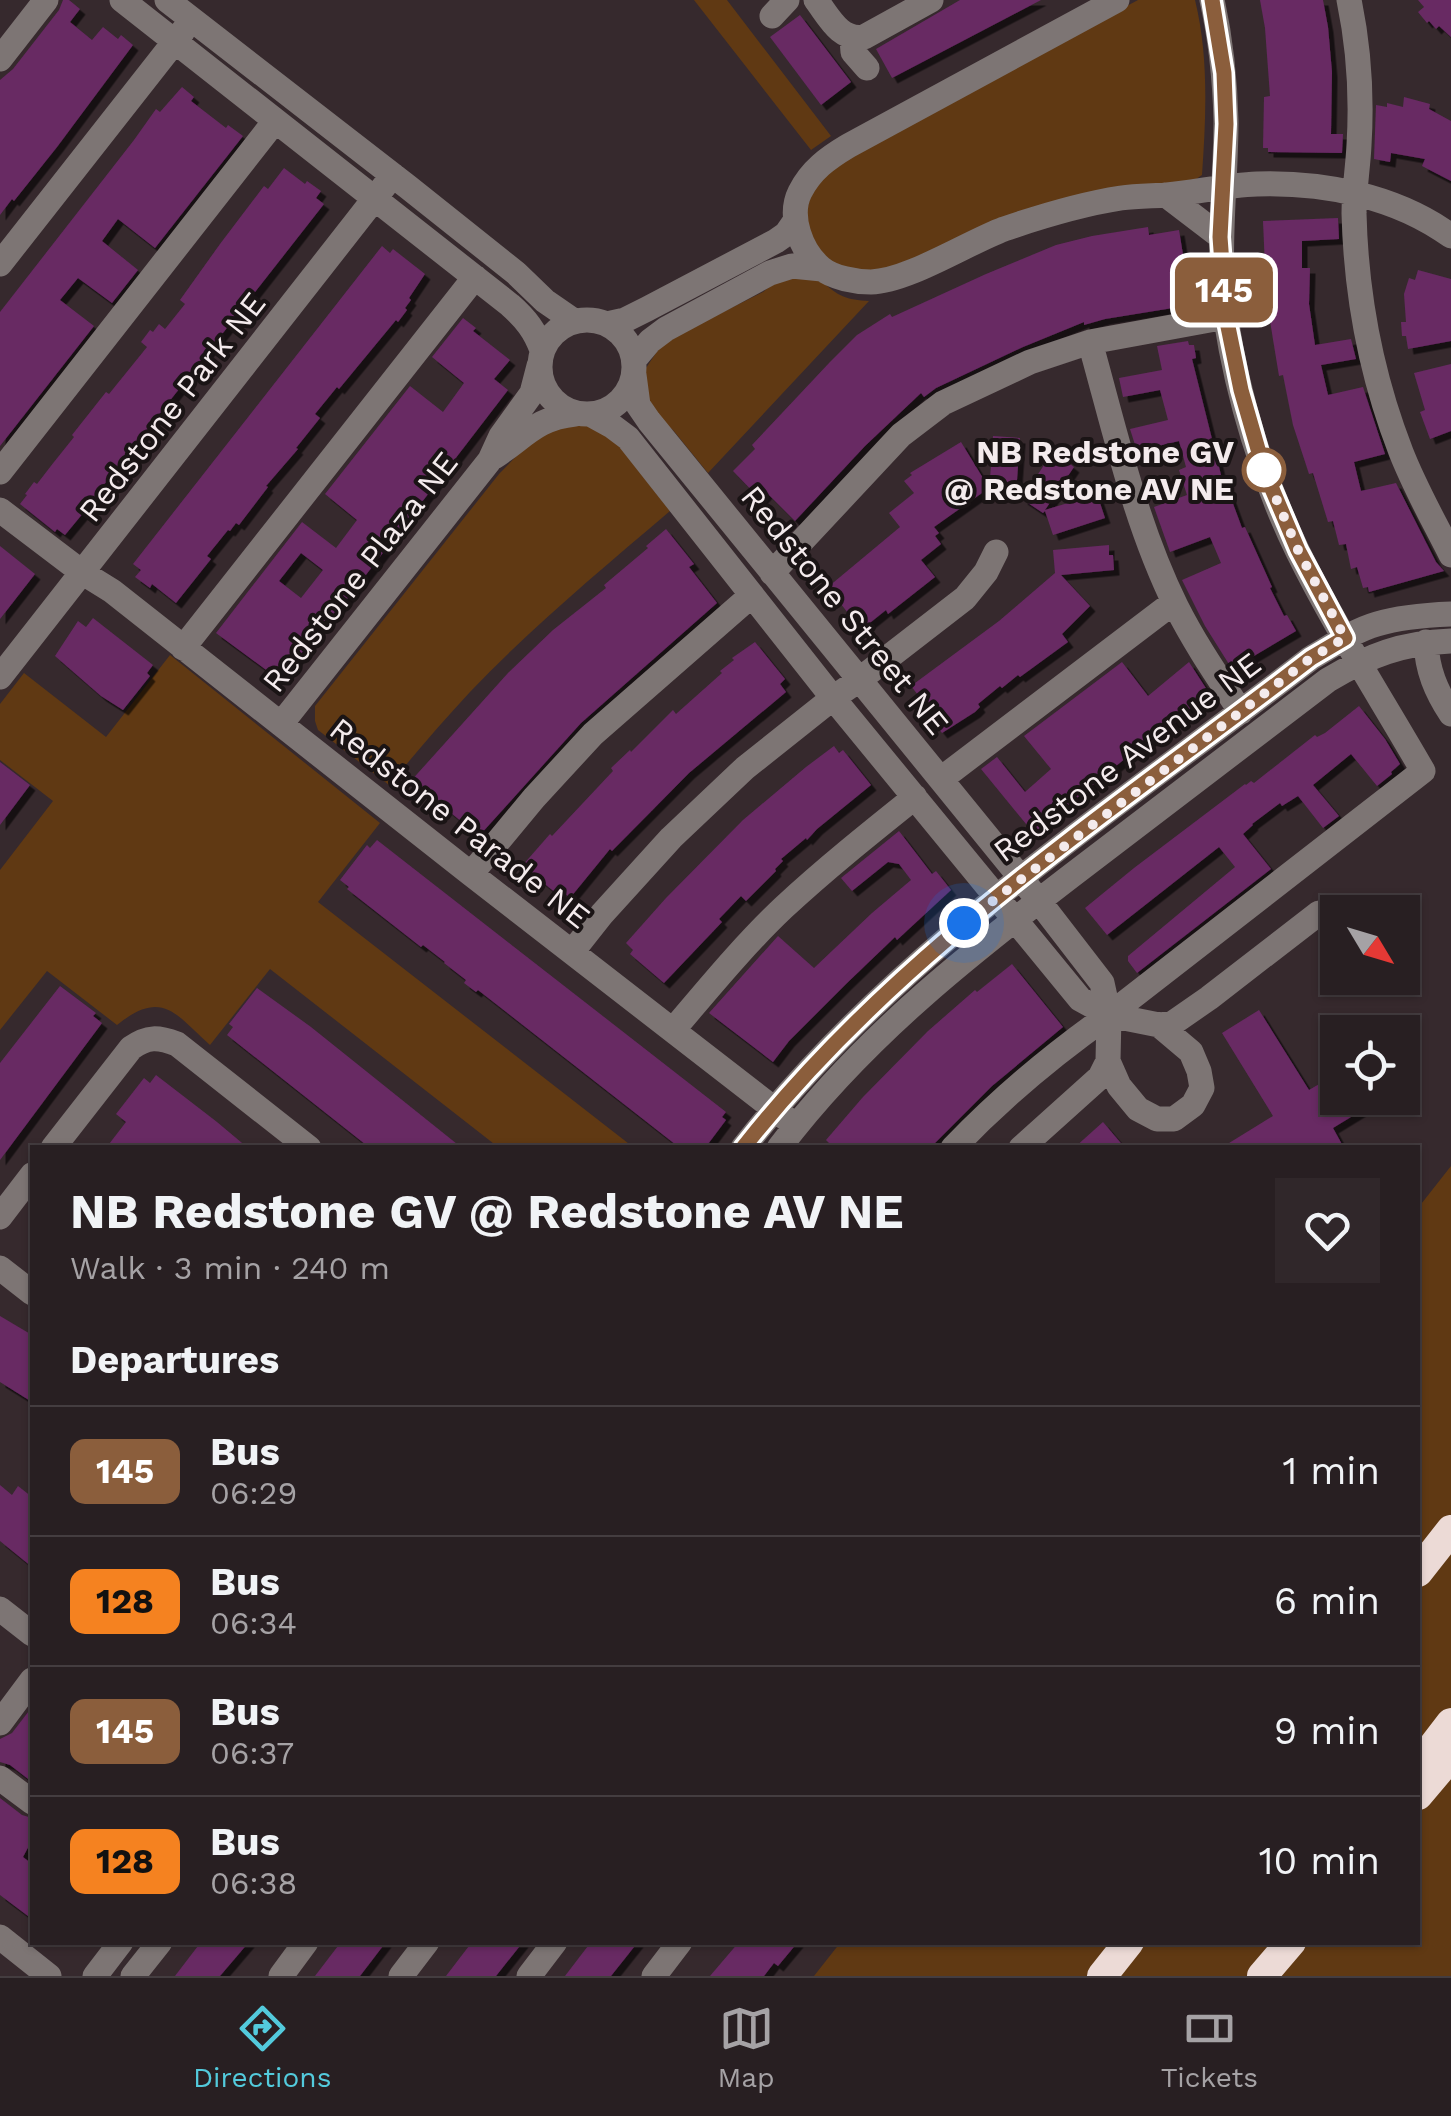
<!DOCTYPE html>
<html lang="en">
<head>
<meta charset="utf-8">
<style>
  body { margin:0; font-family:"Work Sans",sans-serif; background:#30272a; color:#f1f3f6; height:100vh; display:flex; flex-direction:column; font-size:38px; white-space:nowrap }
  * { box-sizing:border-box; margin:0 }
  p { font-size:32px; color:#a5a2a5 }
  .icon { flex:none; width:55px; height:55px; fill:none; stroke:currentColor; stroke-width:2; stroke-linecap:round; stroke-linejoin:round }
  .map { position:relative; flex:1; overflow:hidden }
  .sheet { position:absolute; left:30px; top:1145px; width:1390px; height:800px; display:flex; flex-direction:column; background:#281f22; border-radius:0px; box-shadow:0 2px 8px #0004,0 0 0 2px #443d40 }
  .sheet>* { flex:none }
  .badge { padding:0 20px; border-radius:15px; font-size:35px; line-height:65px }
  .needle { width:65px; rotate:128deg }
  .fabs { position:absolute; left:1320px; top:895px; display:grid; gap:20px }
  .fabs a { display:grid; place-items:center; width:100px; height:100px; border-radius:0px; background:#281f22; box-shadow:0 2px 8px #0004,0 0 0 2px #443d40; font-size:50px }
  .you { position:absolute; width:50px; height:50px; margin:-25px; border:8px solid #fff; border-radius:50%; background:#1a73e8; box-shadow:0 0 0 15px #1a73e833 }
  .map>.badge { position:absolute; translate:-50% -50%; box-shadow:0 0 0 5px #fff }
  h2 { padding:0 40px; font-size:38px; line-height:90px }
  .round { display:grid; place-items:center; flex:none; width:105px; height:105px; border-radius:0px; background:#30272a }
  .headline { display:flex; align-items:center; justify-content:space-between; height:170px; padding:0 40px }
  h1 { font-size:48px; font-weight:700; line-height:75px }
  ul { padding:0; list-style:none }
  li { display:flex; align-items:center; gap:30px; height:130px; padding:0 40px; border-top:2px solid #443d40 }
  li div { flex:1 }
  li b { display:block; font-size:38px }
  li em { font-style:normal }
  li .badge { min-width:110px; font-weight:700; text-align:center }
  .tabs { display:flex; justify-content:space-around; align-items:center; height:140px; border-top:2px solid #443d40; background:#281f22; font-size:28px; color:#a5a2a5 }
  .tabs a { display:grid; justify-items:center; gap:5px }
  .tabs .current { color:#53cadc }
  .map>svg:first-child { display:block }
</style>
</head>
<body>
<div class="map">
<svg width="1451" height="1976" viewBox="0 0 1451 1976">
  <defs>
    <filter id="shadow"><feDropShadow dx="5.5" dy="5.5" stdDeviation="0" flood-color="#0009"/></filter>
  </defs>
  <rect width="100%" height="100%" fill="#36292d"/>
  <!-- green -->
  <path fill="#603913" d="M694,0H727L831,136L811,150Z
    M1138,0H1195C1209,57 1206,117 1202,175L1189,184L886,274L835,267L813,244L806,215L811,192L835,163Z
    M809,275L817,281H822C837,296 847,300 869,301L708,473L673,430L649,411L643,379L646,368L660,347L687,330L763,292L774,283Z
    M570,422L587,425L613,438L670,511C602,569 532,627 470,692C442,722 415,754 389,785L318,730L315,721V706L499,474L534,438Z
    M170,655L380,823L318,902L633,1147H498L270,969L210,1045C176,1015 163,988 117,1025L47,971L0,1030V870L53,801L0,760V704L24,673L106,737Z
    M1451,1166V1976H814L840,1943L1418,1942V1208Z"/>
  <!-- building -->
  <path fill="#682964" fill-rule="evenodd" filter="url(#shadow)" d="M63,0H69L80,9L70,22L92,40L103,27L118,39L121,35L133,45L57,147L14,201L12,199L0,215V80L13,69L59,10Z
    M960,0H1041L892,78L876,49Z
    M1260,0H1323L1328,27L1332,72L1331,134H1343L1342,153L1268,152V148H1263L1264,97L1270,96L1265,28Z
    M1418,0H1451V37L1439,26L1436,29L1429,21L1427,23L1418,12L1424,7Z
    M800,15L851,82L821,105L770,37Z
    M182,87L194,97L191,101L226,128L228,125L243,136L155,248L118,219L102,241L138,270L112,303L78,278L60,300L94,326L0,446V312L134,140L156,109L160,112Z
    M1404,97L1430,104L1429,109L1451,121V181L1422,166L1425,159L1391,153L1390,162L1374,159L1376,105L1387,107V103L1403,107Z
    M284,168L305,184L307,181L321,191L316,198L324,204L96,495L98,497L86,513L84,512L65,535L57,529L55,532L20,504L27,495L25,494L34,482L37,484L54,462L74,437L72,435L106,392L109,394L147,347L141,342L150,330L153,332L159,324L165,329L185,304L180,300L220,244L264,186L268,189Z
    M1338,218L1339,239L1302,241V268H1310L1309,304L1315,345L1351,339L1356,359L1321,365L1328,395L1363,387L1385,454L1354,462L1361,491L1396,483L1436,562L1444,571L1369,592L1368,587L1363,588L1357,567L1351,569L1346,544L1339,545L1333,521L1328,522L1313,473L1309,474L1293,425L1283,375L1279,376L1270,321L1268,290H1266L1263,221Z
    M1148,227L1149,235L1179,230L1186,273L1180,274L1185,306L1105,319L1084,325V322L1023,347L936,388L924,397L921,393L865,446L795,521L767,493L761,500L733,471L755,449L752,445L830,362L857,335L890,314L892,317L986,274L1056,245L1092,236Z
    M382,246L390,253L393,249L425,274L409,298L411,300L405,308L407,310L398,322L396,320L339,389L337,387L315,414L320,418L296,448L298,449L266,486L268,487L239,525L236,523L230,531L228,530L207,556L211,559L176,603L152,584L150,588L135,577L141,570L133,564Z
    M1418,270L1451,279V341L1408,349L1406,336H1402L1401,322H1406L1404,294L1409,278L1415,280Z
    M463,318L476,328L473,331L510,360L494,379L508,390L352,593L334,614L331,612L288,672L284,669L277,678L216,633L302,522L336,548L357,520L325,494L410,386L443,412L464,383L432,357ZM301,553L323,570L301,598L279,581Z
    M1188,341L1189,345H1194L1196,358L1192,359L1223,483L1225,482L1242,528L1245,527L1272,587L1270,588L1284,616L1287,615L1296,631L1232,669L1205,626L1182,580L1221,563L1210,537L1170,552L1154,507L1187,495L1179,470L1186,467L1179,441L1137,451L1130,429L1168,420L1160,390L1123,397L1119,378L1162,370L1157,346Z
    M1451,364V431L1430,439L1420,412L1425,410L1414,373Z
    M993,436L1020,438L1016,494L989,493Z
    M961,442L989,488L934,527L939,533L935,536L941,544L921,560L935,577L888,614L886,610L866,626L859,618L854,621L828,587L900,527L889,513L914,493L904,481L912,475L910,473Z
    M1053,451L1074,467L1045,510L1097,494L1105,518L1053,535L1045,511L1043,513L1022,499Z
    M666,529L694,564L689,567L717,603L581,723L479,836L445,808L443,810L409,783L508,673L553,630L606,588L604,585L648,548L646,546Z
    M1109,545V555H1113L1114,570L1061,575L1090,606L1062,634L1068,642L1020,677L1018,675L1002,688L1000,686L978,704L980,707L975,712L942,733L914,698L918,695L911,686L999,621L1055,573L1053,550Z
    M0,546L35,574L0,619Z
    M93,618L153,665L147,673L150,676L123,710L101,696L55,656L78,621L86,627Z
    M755,642L785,679L780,684L786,692L689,773L612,851L610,849L570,898L559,889L556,893L522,866L550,834L552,836L613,771L611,768L630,750L631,752L673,710L676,714L722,673L720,671L734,660L732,658Z
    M1122,662L1148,696L1189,662L1211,696L1182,713V717L1133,754L1132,753L1036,831L1032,828L1031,830L981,769L997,757L1025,792L1051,769L1024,736Z
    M1359,706L1385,739L1400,764L1391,772L1392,774L1377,786L1351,754L1313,785L1339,816L1323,828L1298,796L1282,806L1280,803L1252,824L1253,825L1243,834L1271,869L1137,973L1128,961V956L1235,867L1219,847L1107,935L1085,908L1134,868L1245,784L1246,785L1251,781L1254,783L1315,735L1317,737L1325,733Z
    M834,746L839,753L843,750L871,785L817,829L807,840L806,838L781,859L783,861L775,869L776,871L746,901L741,896L719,919L722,922L664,983L630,954L633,950L626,943L666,898L743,820L806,767Z
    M0,762L30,785L0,825Z
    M899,831L932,874L936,871L951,890L897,940L895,937L847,983L789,1041L773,1062L709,1013L778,936L814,968L872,913L911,880L899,864L888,862L852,891L841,878Z
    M377,840L726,1112L722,1117L726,1120L705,1148H680L478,990L476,992L464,983L466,980L444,963L445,962L423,945L421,947L347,889L349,887L340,880L367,845L370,848Z
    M1012,964L1063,1027L992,1086L930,1148H834L826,1140L863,1097L928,1031L975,990L977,992Z
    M60,986L96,1013L93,1016L102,1023L0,1160V1063Z
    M257,988L311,1027L462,1148H370L227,1035L233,1027L229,1024Z
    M1259,1010L1309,1090L1338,1073V1098H1382L1333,1128L1344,1148H1221L1273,1116L1222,1033Z
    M156,1075L217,1122L248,1148H106L126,1122L116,1114L144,1078L150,1083Z
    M1103,1122L1125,1148H1074Z
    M0,1316L32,1335V1402L0,1382Z
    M0,1485L12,1495L18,1486L32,1497V1567L0,1541Z
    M32,1707V1782L10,1765L0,1762V1739L12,1733Z
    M0,1798L22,1815L32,1818V1840L23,1857L32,1864V1919L0,1895Z
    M201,1942H249L220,1976H175Z
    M341,1942H386L360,1976H315Z
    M472,1942H523L496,1976H446Z
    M591,1942H638L611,1976H565Z
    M739,1942H798L778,1966L774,1963L764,1976H710Z"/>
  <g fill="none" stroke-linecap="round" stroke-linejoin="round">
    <!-- minor -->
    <path stroke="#7d7574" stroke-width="25" d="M122,0L510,305C526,319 535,331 542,350
      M167,0L408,187L516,273L545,301L574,321
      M816,0C829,17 840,41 864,37L931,0
      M1117,0L848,146C828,158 811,170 800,192C788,216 801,251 821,268C833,278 856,282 871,282C908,281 967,243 1004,229C1042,216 1082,204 1121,198C1136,196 1152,196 1167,195C1197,192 1227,185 1257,184C1324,182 1396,196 1451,236
      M1349,0C1359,48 1362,96 1359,145C1358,167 1354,190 1354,213C1356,295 1371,375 1401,452C1415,488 1434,521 1451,555
      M772,16L787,0
      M852,39L853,52L867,68
      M0,59L46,0
      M1166,195L1221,237
      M0,264L183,31
      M540 367a47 47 0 1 1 94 0a47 47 0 1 1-94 0Z
      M607,324L625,320L647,309L776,241L786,234L795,221
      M1090,342C1115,431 1135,523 1176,606C1195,644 1218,677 1241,712
      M634,360L650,341L666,329L770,273L792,266L822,269
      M592,415L612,426L628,438L833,698L1080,999L1109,1015L1159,1025L1191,1052L1199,1071L1202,1088L1193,1105L1174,1119H1157L1138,1109L1119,1086L1108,1061L1109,1015L1102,983L1021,878L649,421L638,405L634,375
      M494,457C525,437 536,418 575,414
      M0,472L275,121
      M0,510L83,573L112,591L471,874L796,1126
      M772,573L901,435L943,403L1030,362L1090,342L1226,317
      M1426,642C1427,670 1436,691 1451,714
      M183,648L475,277
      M0,677L393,175
      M281,724L490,460L501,436L532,393L539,366
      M941,779L1174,602
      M471,874L534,798L593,734L752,595
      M572,952L602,914L671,838L745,768L833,698L859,680L965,598L986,572L996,552
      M1159,1025L1173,1023L1209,998L1319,913
      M673,1030C708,989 743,946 783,908C825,869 870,833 915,797
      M53,1148L131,1048C148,1036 158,1037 177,1044L309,1148
      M743,1148C898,949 1113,811 1311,658C1332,646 1353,631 1377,624C1400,617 1427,615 1451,614
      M779,1148C865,1034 979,946 1092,860C1170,800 1249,740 1328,680C1370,655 1402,643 1451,641
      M953,1148C1001,1098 1052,1055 1109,1015L1423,771C1381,698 1335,627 1298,552C1263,480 1238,398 1226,319C1216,253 1226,187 1226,121C1225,80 1221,40 1212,0
      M1021,1148L1100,1077L1108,1061
      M0,1217L32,1175
      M0,1268L32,1293
      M0,1609L32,1634
      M0,1723L32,1680
      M0,1778L32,1802
      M0,1937L49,1976
      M95,1976L121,1942
      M133,1976L160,1942
      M281,1976L306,1942
      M401,1976L427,1942
      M529,1976L555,1942
      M654,1976L680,1942"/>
    <!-- highway -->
    <path stroke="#ecdad6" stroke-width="30" d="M1418,1572L1451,1530
      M1418,1766L1451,1723
      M1418,1795L1451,1756
      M1102,1976L1129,1942
      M1262,1976L1291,1942"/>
  </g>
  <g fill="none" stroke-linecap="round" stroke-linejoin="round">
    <defs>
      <path id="line" d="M743,1148C899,949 1113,811 1311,658L1345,638L1298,550L1264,470L1241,390L1226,317L1220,237L1226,124L1224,73L1212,0"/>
    </defs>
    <!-- line casing -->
    <use href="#line" stroke="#fff" stroke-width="22"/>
    <!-- line -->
    <use href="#line" stroke="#8b5e3c" stroke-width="15"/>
    <!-- walk -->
    <path stroke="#f4ebed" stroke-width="10" stroke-dasharray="0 18" d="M964,923L1311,658L1345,638L1298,550L1264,470"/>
  </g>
  <!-- markers -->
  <circle fill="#fff" stroke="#8b5e3c" stroke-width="5" cx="1264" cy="470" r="20"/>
  <g text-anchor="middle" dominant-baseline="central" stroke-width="8" stroke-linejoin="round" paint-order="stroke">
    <!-- street labels -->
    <g font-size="32" fill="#f4ebed" stroke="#1a1415">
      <text transform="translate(172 407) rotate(-52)">Redstone Park NE</text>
      <text transform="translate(360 572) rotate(-52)">Redstone Plaza NE</text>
      <text transform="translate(845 610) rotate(51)">Redstone Street NE</text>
      <text transform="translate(1127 757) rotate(-37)">Redstone Avenue NE</text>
      <text transform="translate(460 823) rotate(38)">Redstone Parade NE</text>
    </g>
    <!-- stop labels -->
    <g font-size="32" font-weight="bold" fill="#f4ebed" stroke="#1a1415" text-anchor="end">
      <text x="1234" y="452">NB Redstone GV<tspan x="1234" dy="37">@ Redstone AV NE</tspan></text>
    </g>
  </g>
</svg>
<div class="fabs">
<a><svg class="needle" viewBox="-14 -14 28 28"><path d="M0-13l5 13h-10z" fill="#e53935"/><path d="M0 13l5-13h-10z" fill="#a5a2a5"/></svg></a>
<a><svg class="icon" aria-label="locate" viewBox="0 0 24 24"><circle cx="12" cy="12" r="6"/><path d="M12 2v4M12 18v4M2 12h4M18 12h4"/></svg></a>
</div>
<div class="you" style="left:964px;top:923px"></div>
<b class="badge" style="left:1224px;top:290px;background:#8b5e3c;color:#fff">145</b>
<section class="sheet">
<div class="headline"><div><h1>NB Redstone GV @ Redstone AV NE</h1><p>Walk · 3 min · 240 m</p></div><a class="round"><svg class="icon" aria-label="heart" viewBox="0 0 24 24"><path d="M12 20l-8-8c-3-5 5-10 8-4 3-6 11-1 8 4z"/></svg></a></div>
<h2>Departures</h2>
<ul>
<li><span class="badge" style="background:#8b5e3c;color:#fff">145</span><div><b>Bus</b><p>06:29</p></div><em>1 min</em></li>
<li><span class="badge" style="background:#f58220;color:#111">128</span><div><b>Bus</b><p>06:34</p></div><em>6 min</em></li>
<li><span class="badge" style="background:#8b5e3c;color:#fff">145</span><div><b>Bus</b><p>06:37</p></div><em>9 min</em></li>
<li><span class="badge" style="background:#f58220;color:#111">128</span><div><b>Bus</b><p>06:38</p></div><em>10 min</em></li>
</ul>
</section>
</div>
<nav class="tabs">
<a class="current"><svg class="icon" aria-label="directions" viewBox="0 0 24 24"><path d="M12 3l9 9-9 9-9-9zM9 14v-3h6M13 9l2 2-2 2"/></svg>Directions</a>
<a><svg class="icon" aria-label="map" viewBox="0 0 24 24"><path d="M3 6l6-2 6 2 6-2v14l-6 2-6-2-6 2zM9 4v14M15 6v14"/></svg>Map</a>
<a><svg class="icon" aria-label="tickets" viewBox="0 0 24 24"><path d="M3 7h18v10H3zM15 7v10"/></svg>Tickets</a>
</nav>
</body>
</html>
